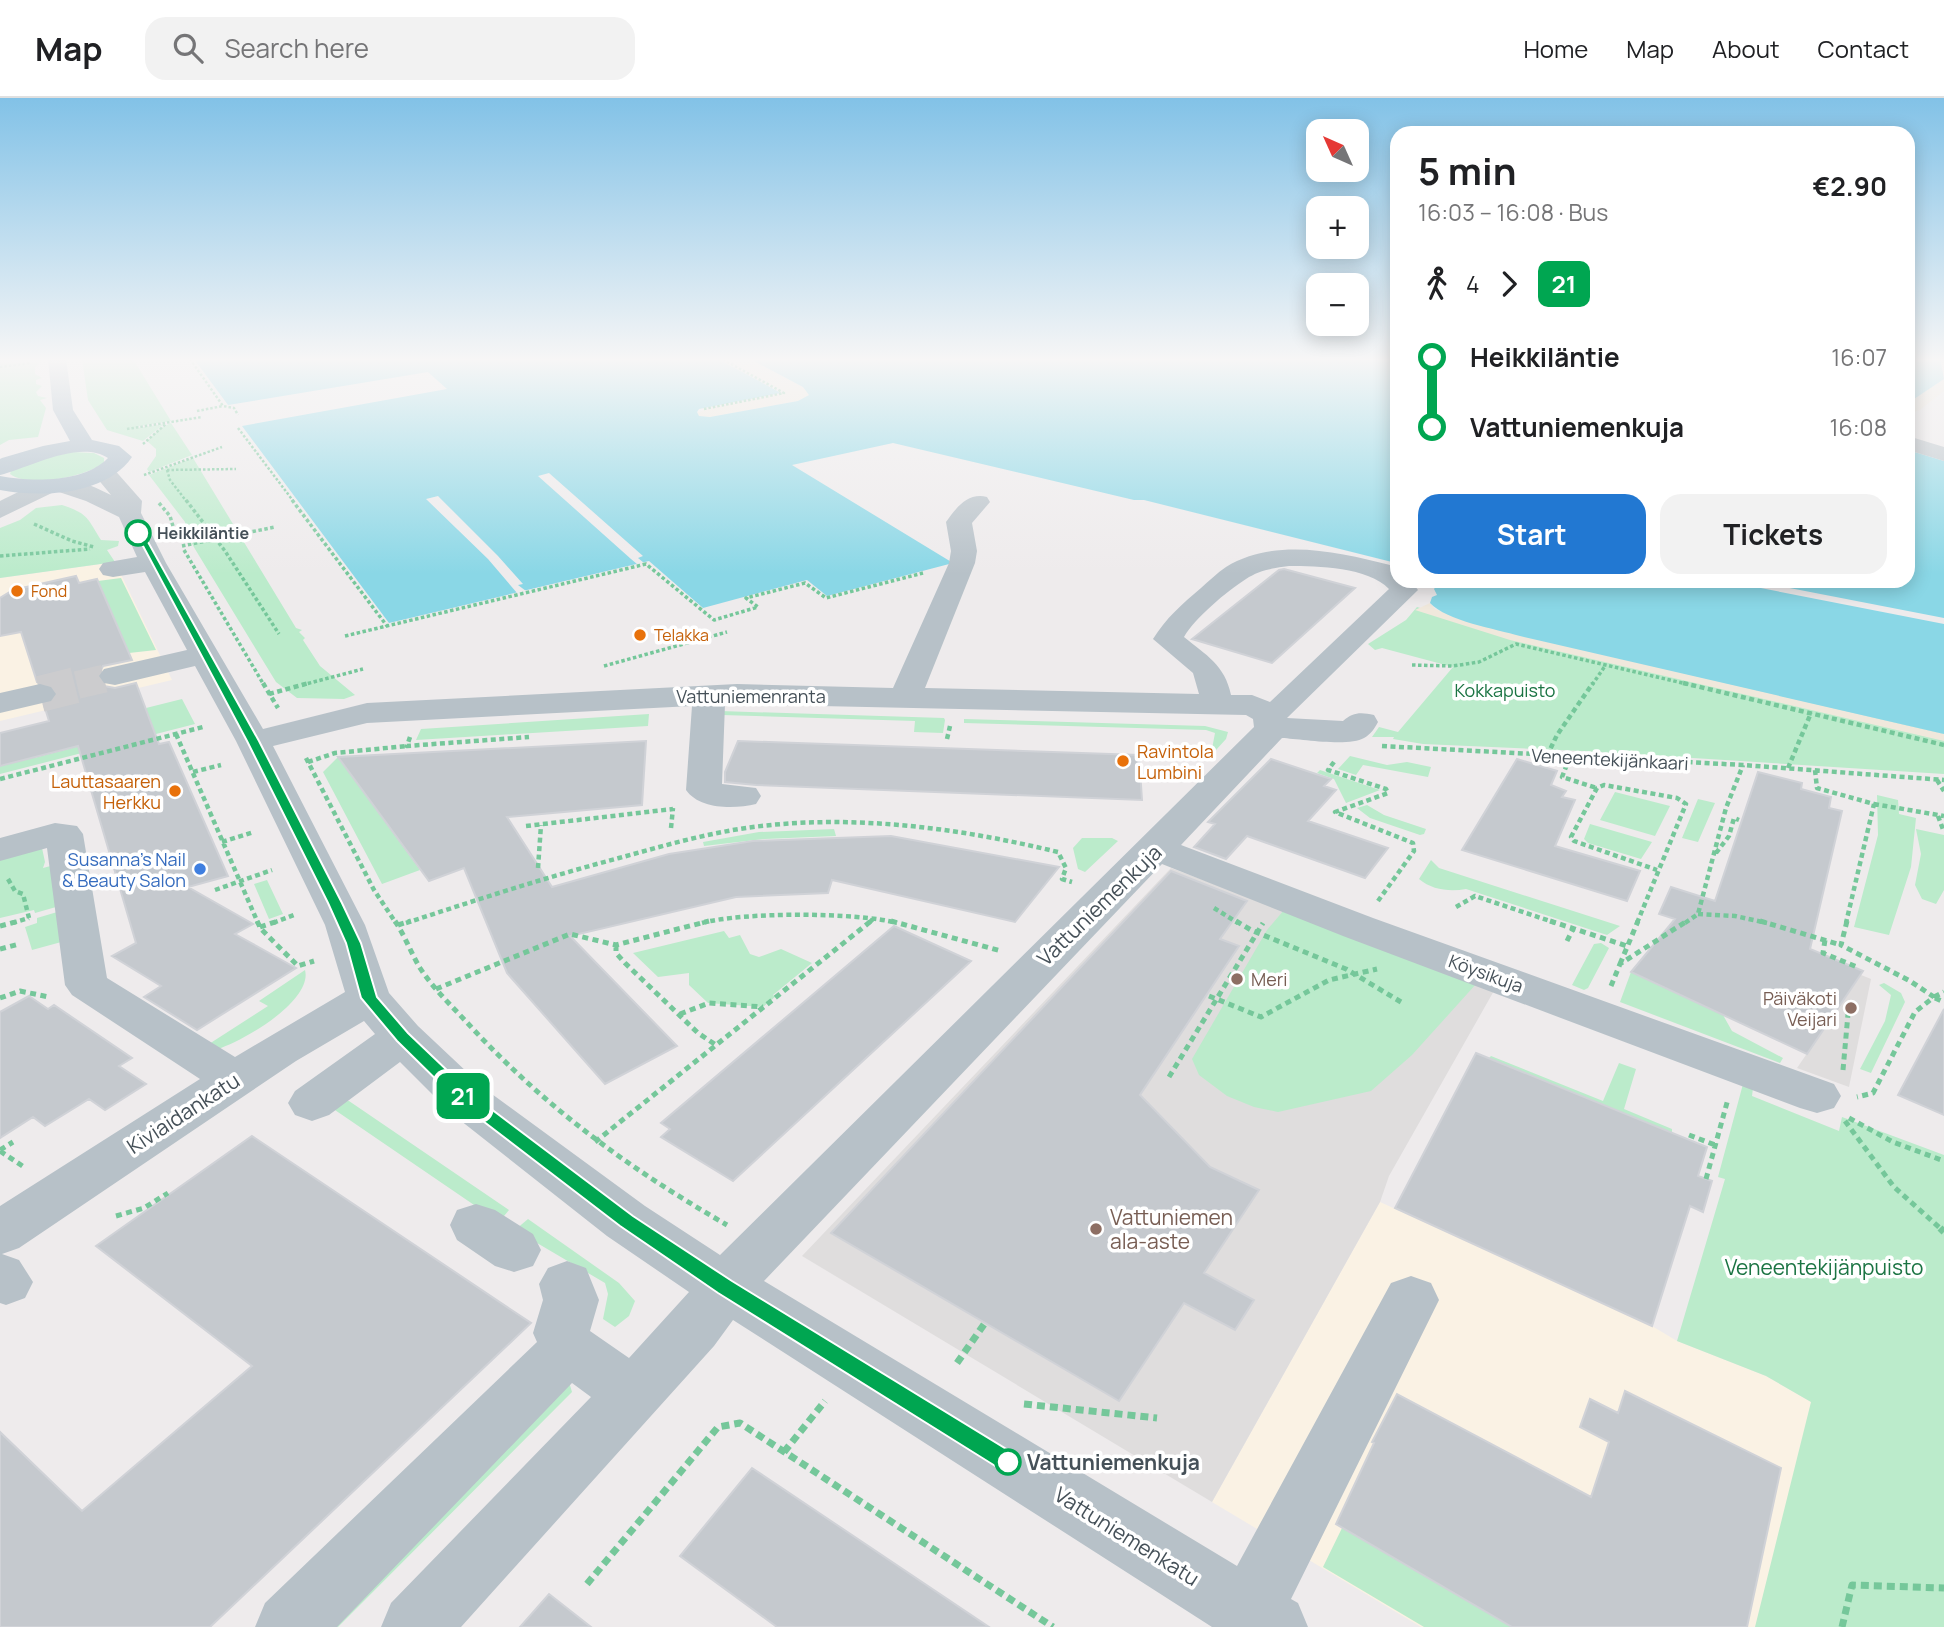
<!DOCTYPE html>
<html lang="en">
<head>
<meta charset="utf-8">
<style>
  body { margin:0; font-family:Manrope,sans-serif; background:#f2f2f2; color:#202124; height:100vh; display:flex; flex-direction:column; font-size:26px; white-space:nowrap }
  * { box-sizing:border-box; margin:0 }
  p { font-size:23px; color:#757577 }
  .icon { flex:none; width:38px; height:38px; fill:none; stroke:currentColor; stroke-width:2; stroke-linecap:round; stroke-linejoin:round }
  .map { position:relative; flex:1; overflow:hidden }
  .panel { position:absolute; left:1390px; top:28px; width:525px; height:462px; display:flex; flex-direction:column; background:#fff; border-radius:21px; box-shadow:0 4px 18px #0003 }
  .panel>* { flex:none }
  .badge { padding:0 14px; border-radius:10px; font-size:24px; line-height:46px }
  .needle { width:46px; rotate:315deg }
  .buttons { position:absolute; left:1306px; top:21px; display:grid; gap:14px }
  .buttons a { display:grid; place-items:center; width:63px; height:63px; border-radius:14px; background:#fff; box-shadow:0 4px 18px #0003; font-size:35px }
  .map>.badge { position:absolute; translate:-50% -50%; box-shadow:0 0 0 4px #fff }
  .legs { display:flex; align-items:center; gap:10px; height:77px; padding:0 28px; font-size:23px }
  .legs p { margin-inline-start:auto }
  .overview { display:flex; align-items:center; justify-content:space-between; height:119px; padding:0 28px }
  h1 { font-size:38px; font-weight:700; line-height:52px }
  .button { display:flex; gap:14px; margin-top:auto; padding:14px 28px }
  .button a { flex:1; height:80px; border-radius:21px; background:#2278d2; color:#fff; font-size:28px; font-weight:700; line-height:80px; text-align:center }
  .button a+a { background:#f2f2f2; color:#202124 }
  ul { padding:0 28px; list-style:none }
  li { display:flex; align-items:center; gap:24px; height:70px; font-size:26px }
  li i { display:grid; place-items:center; width:10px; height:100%; margin:0 9px; background:currentColor }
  li i::after { content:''; width:18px; height:18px; margin:-9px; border:5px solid; border-radius:50%; background:#fff }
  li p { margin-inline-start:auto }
  li:first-child i { background:linear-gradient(#0000 50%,currentColor 0) }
  li:last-child i { background:linear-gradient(currentColor 50%,#0000 0) }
  header { display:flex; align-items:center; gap:42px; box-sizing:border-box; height:98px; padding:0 35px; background:#fff; border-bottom:2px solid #e0e0e0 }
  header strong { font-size:33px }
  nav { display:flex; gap:38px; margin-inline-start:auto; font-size:24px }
  .search { width:490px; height:63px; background:#f2f2f2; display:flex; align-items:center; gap:18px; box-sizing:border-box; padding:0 24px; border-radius:21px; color:#757577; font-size:26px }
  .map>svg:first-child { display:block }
</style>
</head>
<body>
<header>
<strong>Map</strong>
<div class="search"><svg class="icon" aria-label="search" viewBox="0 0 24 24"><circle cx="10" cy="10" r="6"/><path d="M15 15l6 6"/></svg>Search here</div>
<nav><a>Home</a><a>Map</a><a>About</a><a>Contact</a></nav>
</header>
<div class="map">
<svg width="1944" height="1529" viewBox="0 0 1944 1529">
  <rect width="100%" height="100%" fill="#eeebec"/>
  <!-- commercial -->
  <path fill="#faf2e4" d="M115,464L172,582L0,623V480Z
    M1380,1104L1652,1228L1677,1243L1766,1278L1820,1309L1779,1529H1421L1212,1404Z"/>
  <!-- education -->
  <path fill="#dfdddd" d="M1171,770L1495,891L1389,1078L1380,1104L1212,1404L802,1158Z
    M1861,877L1871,881L1849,989L1797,970Z"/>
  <!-- green -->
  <path fill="#bbebcb" d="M0,261L42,262L35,270V276L42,280L36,282V286L42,288L36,294L38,298L47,300L40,302L46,310L38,339L9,342L0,347Z
    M82,261H133L171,323L139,328L138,330L164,326L143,343L107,332L88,302Z
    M171,325L192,357L149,374L147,371L156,358V351L147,343L160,330Z
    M72,354L94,355L104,360V364C88,379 28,390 10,376L11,373L24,365Z
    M193,360L296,530L302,532L299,534L305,540L303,542L320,568L355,597L344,601L297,600L276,584L195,451L186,435L185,424L149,377Z
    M62,407C89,416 87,420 101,442L119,443L118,448L107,452L115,464L0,480V430L20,422L36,410Z
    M121,480L156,552L129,555L98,483Z
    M1417,509L1482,528L1944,636V676L1582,653L1423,646L1393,641L1394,639H1372L1379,629L1398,634L1453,569L1382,550L1375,552L1368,546L1406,522Z
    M182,601L195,626L0,676V668L32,653L34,660L152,629L146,610Z
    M720,613L944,620L945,622L943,635L914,634L915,623L722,617Z
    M649,616L648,628L416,642L421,631Z
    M964,621L1205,628L1228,634L1226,641L1216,652L1212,651L1215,635L1206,632L964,625Z
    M1350,658L1387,667L1407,664L1431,669L1428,679L1363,667L1356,677L1338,671Z
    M338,659L420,772L382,786L323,674Z
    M1320,672L1380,692L1346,705L1334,681L1317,675Z
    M1615,694L1670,708L1655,738L1600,722Z
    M1877,697L1898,702L1899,716L1916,720L1911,769L1889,837L1854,829L1878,737Z
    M1698,701L1715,705L1698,744L1682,740Z
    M1367,707L1384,717L1426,731L1424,736L1420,737L1370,720L1357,710Z
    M1590,726L1652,744L1641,761L1588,745L1584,741Z
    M834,731L836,738L765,741L704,748L703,744L759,734Z
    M1916,731L1944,737V792L1936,806L1922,801L1915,787L1921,756Z
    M1082,740H1112L1118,743L1085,774L1078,771L1073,750Z
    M42,750L45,764L43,770L58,766L63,807L35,815L34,812L0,820V761Z
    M1431,762L1439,770L1620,828L1607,837L1466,791C1450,794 1432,792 1419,781Z
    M267,782L283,816L269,821L254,786Z
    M64,812L65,843L32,852L25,829L37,825V820Z
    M1284,812L1477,885L1412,957L1371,993L1278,1014L1254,1009L1227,998L1199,977L1192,961L1267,832Z
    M724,833L729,840L740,837L750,856L759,859L781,851L812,865L773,897L775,899L763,909L708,905L689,887V875L658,879L633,855Z
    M1601,845L1609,850L1588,890L1584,892L1572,887L1594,846Z
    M305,872C313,903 243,943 218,951L209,946L268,908L259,903Z
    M1631,874L1723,917L1732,933L1783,960L1780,965L1620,904Z
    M1884,885L1901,895L1905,904L1871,975L1860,971L1885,923L1891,897L1879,887Z
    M1491,958L1603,1003L1619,965L1636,971L1624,1011L1672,1031V1035L1489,960Z
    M1743,986L1753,990L1752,998L1839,1033L1842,1019L1944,1057V1529H1755L1811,1304L1766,1278L1677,1243L1725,1081L1718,1079Z
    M349,1003L509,1112L499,1124L332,1010L333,1004Z
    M528,1121L619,1185L635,1203L629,1218L615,1229L603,1221L608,1196L605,1185L515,1132Z
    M569,1284L572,1294L338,1529H322Z
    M1342,1430L1512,1529H1424L1323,1469Z"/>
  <!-- sand -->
  <path fill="#f0e8dc" d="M725,261H750L803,289L810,297L798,303L710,319L699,318L697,315L704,312L786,295Z
    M1944,281V293L1920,312L1908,316V305Z
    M1430,505L1435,511L1482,528L1944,636V643L1510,542L1415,512Z"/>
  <!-- water -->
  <path fill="#8ad7e6" d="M194,261H718L781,295L699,311L697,314L699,318L710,319L798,303L809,297L803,289L750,261H1396V465L1144,402H1134L893,345L792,367L953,465L827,498L807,482L703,510L649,463L389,525L242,328L447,291L428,274L228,307Z
    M1908,261H1944L1941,265L1944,281L1908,305Z
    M1908,352L1944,363V636L1520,538C1496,531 1447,523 1430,505L1432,499L1437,497L1434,491L1437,487L1445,488L1448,483H1908Z"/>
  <!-- pier -->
  <path fill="#eeebec" d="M549,375L643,458L638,460L644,465L637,466L631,461L538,378Z
    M438,398L498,458L523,486L518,487L526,493L517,495L488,461L426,401Z
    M1725,483H1753L1944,520V526Z"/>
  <!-- building -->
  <path fill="#c5c9ce" stroke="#d0d2d7" stroke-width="2" d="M1284,471L1355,490L1272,565L1192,541L1279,472Z
    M76,478L79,485L97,481L132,562L103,568L97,580L104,588L115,590L136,585L159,646L169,644L228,778L188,789L253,826L235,836L296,870L197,932L144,899L161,888L112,858L136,845L78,648L0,668V635L49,623L44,607L53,605L59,596L52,586L37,584L21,534L0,538V500L13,492Z
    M646,643L642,707L507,719L552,789L669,756L753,743L891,738L1059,769L1015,824L832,782L828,795L736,799L570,838L677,948L605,986L507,875L464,770L429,783L338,659Z
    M738,643L1139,657L1142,702L756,687L725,684V674Z
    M1271,661L1331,681L1324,688L1336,692L1308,723L1388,750L1365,780L1247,738L1226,761L1194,749L1215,726L1208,724Z
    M1517,661L1557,673L1551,687L1566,693L1562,699L1575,702L1555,748L1640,773L1627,803L1462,752Z
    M1758,674L1802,685L1801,691L1831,699L1829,710L1842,713L1810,851L1863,873L1807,956L1631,874L1675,821L1659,816L1671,789L1715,803Z
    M1171,773L1247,803L1220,841L1239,848L1140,997L1210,1069L1259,1092L1204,1175L1254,1202L1235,1232L1184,1205L1119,1303L831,1135Z
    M894,828L971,863L733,1083L661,1039L670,1031L661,1025Z
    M29,898L48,911L54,907L132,960L119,968L146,986L105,1012L89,1001L45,1028L33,1019L0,1040V914Z
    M1944,911V1017L1898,997Z
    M1476,955L1707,1049L1698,1078L1712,1083L1703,1114L1690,1108L1652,1228L1395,1110Z
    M252,1038L531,1225L210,1529H0V1334L82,1413L252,1268L96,1148Z
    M1625,1293L1781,1370L1747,1529H1512L1336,1426L1374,1345L1372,1344L1397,1296L1591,1399L1609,1344L1580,1329L1590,1301L1618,1315Z
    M752,1370L989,1529H777L680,1458Z
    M549,1496L591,1529H520Z"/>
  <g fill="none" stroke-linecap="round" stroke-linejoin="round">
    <!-- minor-tunnel-far1 -->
    <path stroke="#ccccce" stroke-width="28" stroke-dasharray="28 14" stroke-linecap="butt" d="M77,587L115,578"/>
    <!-- minor-tunnel -->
    <path stroke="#ccccce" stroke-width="36" stroke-dasharray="36 18" stroke-linecap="butt" d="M40,596L84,585"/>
    <!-- path-far4 -->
    <path stroke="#75c79a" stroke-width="2.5" stroke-dasharray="2.5 2" stroke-linecap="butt" d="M190,261L223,308L234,310L238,317
      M0,269L31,265
      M704,311L784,295L722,261
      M197,313L223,308
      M238,330L294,404
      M127,331L202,319
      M143,346L166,326
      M167,372L170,382L187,404
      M167,372L236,371
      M144,377L222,349"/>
    <!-- path-far3 -->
    <path stroke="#75c79a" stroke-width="3.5" stroke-dasharray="3.5 2.5" stroke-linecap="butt" d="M186,402L225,453L279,536
      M292,402L387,528
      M159,405L170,418L175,435
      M34,426L72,443L94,449
      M182,448L275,429
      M184,452L264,587
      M0,458L90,451
      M345,538L646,466L714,522L758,509L746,500L805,485L826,500L923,475
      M1412,567L1453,568L1479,564L1516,546L1691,587
      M604,568L727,534
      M302,587L363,571
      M1592,587L1605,568"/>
    <!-- path-far2 -->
    <path stroke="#75c79a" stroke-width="4.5" stroke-dasharray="5 3.5" stroke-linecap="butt" d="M263,585L278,610
      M1683,585L1944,647
      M269,596L309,585
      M176,636L258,825
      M410,639L407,648L529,639
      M947,641L950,628
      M1382,648L1743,667L1944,682
      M1547,658L1557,637L1593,585
      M1570,659L1562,679L1597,690
      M306,660L374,792L396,825
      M308,664L335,655L407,648
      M1334,664L1328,672L1386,691L1388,695L1335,714L1413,745L1414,753L1378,803
      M1788,670L1811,615
      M1815,672L1817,690L1874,706L1846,825
      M193,674L221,667
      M0,681L203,629
      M1937,682L1944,693
      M1874,706L1944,718
      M1938,718L1944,734
      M526,728L673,711
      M671,730L673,710
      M222,744L254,734
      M1716,755L1729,738L1734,720L1739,722
      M538,770L541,727
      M8,781L15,793L23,796L29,820
      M215,792L272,772
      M1456,809L1475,798L1556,825
      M1214,810L1238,825
      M1698,816L1735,818L1767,825
      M12,825L29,820
      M273,825L294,817
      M406,825C476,802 547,779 619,760C663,748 707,735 753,729C855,716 959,730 1058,754L1066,770L1062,781L1072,784
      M702,825C741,814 858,814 897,825
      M869,825L873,821
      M1637,825L1686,706L1677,700L1604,687L1597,690L1571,739L1574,743L1657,772
      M1685,825L1698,816L1726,710L1743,667"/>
    <!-- path-far1 -->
    <path stroke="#75c79a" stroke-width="5" stroke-dasharray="6 4.5" stroke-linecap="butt" d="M257,823L261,831L298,868L314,863
      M395,823C405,838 411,855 420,870C435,893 455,911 473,931C550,1013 630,1071 727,1127
      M891,823L1001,853
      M1236,823L1251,832L1346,871L1401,904
      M1550,823L1627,848
      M1760,823L1841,847
      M1847,823L1841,847L1910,883L1934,899L1915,914L1873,995L1857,999
      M398,827L411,823
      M0,828L19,823
      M260,829L278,823
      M1825,842L1823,855L1857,869
      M1567,843L1573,831
      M616,847V855L625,865L698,935L716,947
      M0,851L19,846
      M1620,866L1638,823
      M1611,888L1620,866L1687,823
      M436,891L570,836L616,847L709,823
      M1209,898L1261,919L1329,882L1377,871
      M1934,899L1944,894
      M0,900L20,893L49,899
      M1935,900L1944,904
      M680,916L709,905L763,909
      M1843,972L1848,916
      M1169,979L1263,825
      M1849,1020L1893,1044L1944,1063
      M1845,1023L1894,1089L1942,1132
      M1689,1037L1715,1047
      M595,1044L871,823
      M0,1052L13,1044
      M0,1053L24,1069
      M1706,1081L1728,1001
      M116,1118L144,1110L168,1095"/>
    <!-- path -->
    <path stroke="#75c79a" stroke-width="7" stroke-dasharray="8 5" stroke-linecap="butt" d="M1940,1130L1944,1134
      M957,1265L985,1225
      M1024,1306L1157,1320
      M784,1354L825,1303
      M587,1486L718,1329L740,1325L1053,1529
      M1842,1529L1852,1487L1944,1490"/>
    <!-- minor -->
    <path fill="#b7c1c8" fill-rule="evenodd" d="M1908,338L1944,349V363L1908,352Z
      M104,367L112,369L142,403L141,415L166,465L263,631L367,605L737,586L893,590L949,465L951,453L946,424C956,410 968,394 987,399L990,404L972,425L977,453L975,465L925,590L1199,596L1193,575L1153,541C1166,520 1182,506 1201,490C1209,483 1217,475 1226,469C1275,439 1338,454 1390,467L1396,471V483H1411L1418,492L1287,620L1343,623C1353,614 1361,614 1374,617L1378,624C1375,630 1370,637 1364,640C1349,649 1300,641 1282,640L1181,747L1373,820L1834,986L1841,998L1834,1010L1817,1015L1800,1010L1343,838L1162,766L764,1183L1237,1468L1391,1185L1411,1178L1431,1185L1439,1202L1291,1501L1298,1505L1308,1529H1212L733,1222L714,1248L461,1529H381L391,1505L591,1299L572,1285L337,1529H255L265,1505L537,1244L533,1235L543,1202L539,1186L548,1170L567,1163L586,1170L599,1202L590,1233L629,1260L689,1194L607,1138L451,1015L400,964L329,1017L312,1023L295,1017L288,1005L295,993L375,936L364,923L296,963L19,1150L2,1156L19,1162L33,1184L25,1200L6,1207L0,1205V1108L200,981L72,897L65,887L47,750L0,763V740L55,725L77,728L83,736L107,880L235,959L345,894L325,827L236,643L195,568L115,587L104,585L99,578L104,571L187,552L145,474L113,479L103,477L99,471L103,465L137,459L119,419L86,403L56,393L0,420V403C48,379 60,371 111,397L92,374L96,369ZM1289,468C1318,468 1368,469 1389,491L1270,604L1252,597H1231C1225,567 1206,557 1184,539C1195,520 1227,493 1246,481C1259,472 1274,470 1289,468ZM725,606L1246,617L1253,621L1254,629L720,1157L645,1108L485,991L418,928L389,895L365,827L273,648L367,625L692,608L686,692C700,712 735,711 756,706L761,698L756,690L722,686Z
      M40,586L51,589L56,596L51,603L0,615V595Z
      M476,1106L495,1112L533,1136L541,1152L533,1168L514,1174L495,1168L457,1142L450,1127L457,1112Z"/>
    <!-- major -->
    <path fill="#acbdca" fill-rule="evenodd" d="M48,261H66L73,312L92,342L119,348L132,359C106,397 42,400 0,392V378C32,384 84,385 108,360C80,341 28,370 0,377V361L2,360L43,348L70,343L53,312Z"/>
  </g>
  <!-- sky -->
  <linearGradient id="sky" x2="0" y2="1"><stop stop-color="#82c2e7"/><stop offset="0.55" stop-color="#f7f6f6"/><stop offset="1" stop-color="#f7f6f6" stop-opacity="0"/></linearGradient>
  <rect width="1944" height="476" fill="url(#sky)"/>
  <!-- line-1 -->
  <path fill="#00a651" stroke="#fff" stroke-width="2" d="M135,433L143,435L259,643L342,805L361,845L377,899L408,935L474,998L633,1118L732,1183L1016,1357L1019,1364L1016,1371L1008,1375L1000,1371L718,1195L620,1128L462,1007L397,943L361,900L346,845L328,805L247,643Z"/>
  <!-- markers -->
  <g fill="#fff" stroke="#00a651" stroke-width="3.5">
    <circle cx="138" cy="435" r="12"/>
    <circle cx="1008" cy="1364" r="12"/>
  </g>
  <g fill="#e8710a" stroke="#fff" stroke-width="2.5">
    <circle cx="17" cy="493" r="7"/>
    <circle cx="640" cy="537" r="7"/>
    <circle cx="1123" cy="663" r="7"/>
    <circle cx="175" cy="693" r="7"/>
  </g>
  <circle fill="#3f7fe0" stroke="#fff" stroke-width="2.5" cx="200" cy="771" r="7"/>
  <g fill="#8d6e63" stroke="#fff" stroke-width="2.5">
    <circle cx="1237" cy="881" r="7"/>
    <circle cx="1851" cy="910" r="7"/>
    <circle cx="1096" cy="1131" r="7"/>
  </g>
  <g text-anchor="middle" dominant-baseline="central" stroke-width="7" stroke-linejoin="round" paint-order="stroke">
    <!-- far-stop labels -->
    <g font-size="16" font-weight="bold" fill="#455058" stroke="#fff" text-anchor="start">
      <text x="157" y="435">Heikkiläntie</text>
    </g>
    <!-- far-food labels -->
    <g font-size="16" fill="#c56008" stroke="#fff" text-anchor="start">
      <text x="31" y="493">Fond</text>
      <text x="654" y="537">Telakka</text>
    </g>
    <!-- park labels -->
    <g font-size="18" fill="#1b7443" stroke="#fff">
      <text x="1505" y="592">Kokkapuisto</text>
    </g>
    <!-- street labels -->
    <g font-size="18" fill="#455058" stroke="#fff">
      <text x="751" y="598">Vattuniemenranta</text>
      <text transform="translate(1610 661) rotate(3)">Veneentekijänkaari</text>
      <text transform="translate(1486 875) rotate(20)">Köysikuja</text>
    </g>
    <!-- food labels -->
    <g font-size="18" fill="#c56008" stroke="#fff" text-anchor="start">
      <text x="1137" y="653">Ravintola<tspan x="1137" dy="21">Lumbini</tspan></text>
      <text x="161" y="683" text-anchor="end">Lauttasaaren<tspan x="161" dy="21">Herkku</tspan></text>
    </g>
    <!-- shop labels -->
    <g font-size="18" fill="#366cbe" stroke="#fff" text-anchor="end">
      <text x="186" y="761">Susanna's Nail<tspan x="186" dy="21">&amp; Beauty Salon</tspan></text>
    </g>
    <!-- education labels -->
    <g font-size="18" fill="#785e54" stroke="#fff" text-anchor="start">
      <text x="1251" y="881">Meri</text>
      <text x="1837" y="900" text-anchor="end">Päiväkoti<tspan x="1837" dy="21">Veijari</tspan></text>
    </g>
    <!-- near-street labels -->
    <g font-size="21" fill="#455058" stroke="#fff">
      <text transform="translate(1099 807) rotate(-44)">Vattuniemenkuja</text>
      <text transform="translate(183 1015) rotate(-33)">Kiviaidankatu</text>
      <text transform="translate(1127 1438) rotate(32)">Vattuniemenkatu</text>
    </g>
    <!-- near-education labels -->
    <g font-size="21" fill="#785e54" stroke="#fff" text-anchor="start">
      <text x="1110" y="1119">Vattuniemen<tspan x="1110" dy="24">ala-aste</tspan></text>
    </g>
    <!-- near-park labels -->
    <g font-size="21" fill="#1b7443" stroke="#fff">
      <text x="1824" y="1169">Veneentekijänpuisto</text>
    </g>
    <!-- near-stop labels -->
    <g font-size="21" font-weight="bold" fill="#455058" stroke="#fff" text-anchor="start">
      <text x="1027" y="1364">Vattuniemenkuja</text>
    </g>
  </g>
</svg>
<div class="buttons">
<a><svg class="needle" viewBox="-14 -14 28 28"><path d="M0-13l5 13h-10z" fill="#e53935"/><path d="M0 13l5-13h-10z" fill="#757577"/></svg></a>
<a>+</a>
<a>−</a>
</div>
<b class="badge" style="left:463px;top:998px;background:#00a651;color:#fff">21</b>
<section class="panel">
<div class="overview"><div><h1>5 min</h1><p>16:03 – 16:08 · Bus</p></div><b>€2.90</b></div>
<div class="legs"><svg class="icon" aria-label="walk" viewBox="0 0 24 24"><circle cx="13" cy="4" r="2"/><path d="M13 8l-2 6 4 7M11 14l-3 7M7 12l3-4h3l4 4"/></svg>4<svg class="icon" aria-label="forward" viewBox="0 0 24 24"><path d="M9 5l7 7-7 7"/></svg><b class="badge" style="background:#00a651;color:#fff">21</b></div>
<ul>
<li><i style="color:#00a651"></i><b>Heikkiläntie</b><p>16:07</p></li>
<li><i style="color:#00a651"></i><b>Vattuniemenkuja</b><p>16:08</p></li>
</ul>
<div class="button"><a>Start</a><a>Tickets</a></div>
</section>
</div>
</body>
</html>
